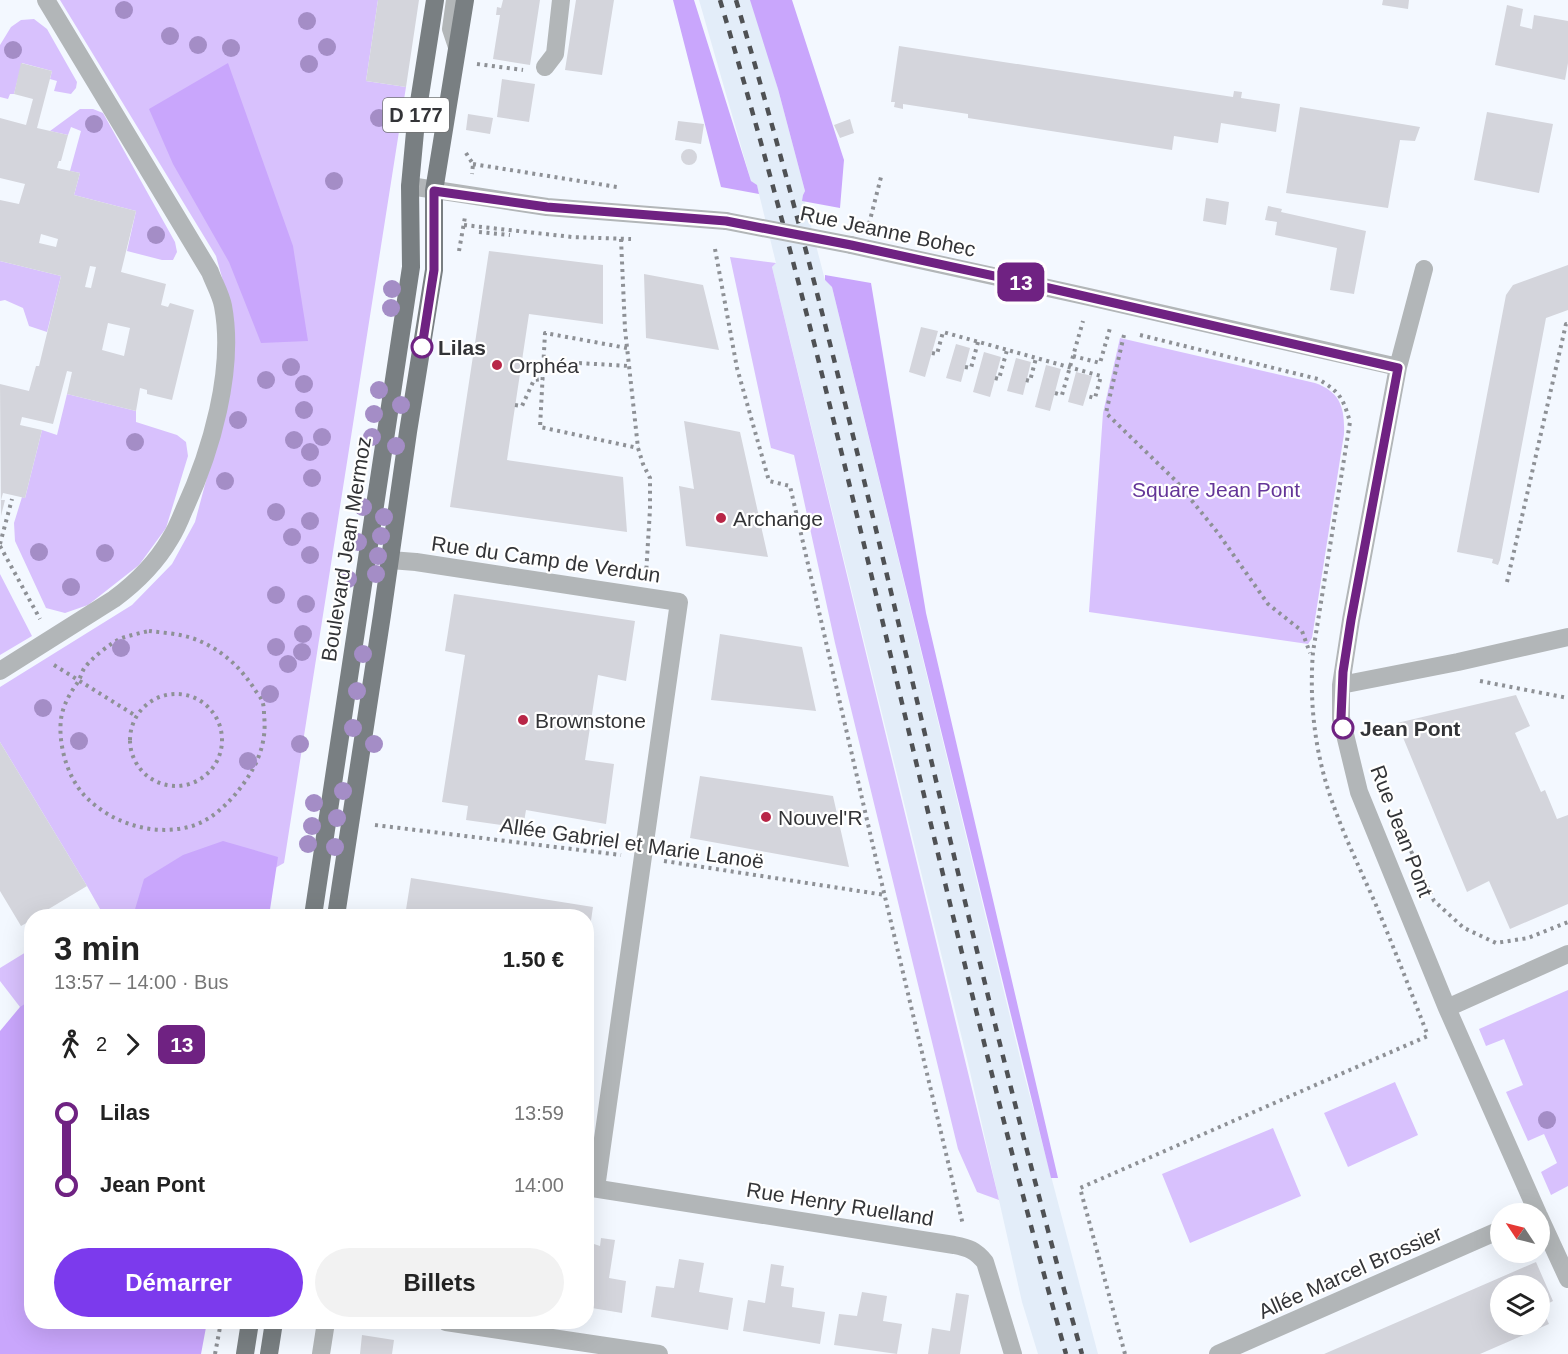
<!DOCTYPE html>
<html lang="fr">
<head>
<meta charset="utf-8">
<style>
  body { margin:0; font-family:Arial,sans-serif; background:#f2f2f2; color:#222; height:100vh; display:flex; flex-direction:column; font-size:22px; white-space:nowrap }
  * { box-sizing:border-box; margin:0 }
  p { font-size:20px; color:#767676 }
  .icon { flex:none; width:33px; height:33px; fill:none; stroke:currentColor; stroke-width:2; stroke-linecap:round; stroke-linejoin:round }
  .map { position:relative; flex:1; overflow:hidden }
  .sheet { position:absolute; left:24px; top:909px; width:570px; height:420px; display:flex; flex-direction:column; background:#fff; border-radius:24px; box-shadow:0 6px 24px #0002 }
  .sheet>* { flex:none }
  .badge { padding:0 12px; border-radius:9px; font-size:21px; line-height:39px }
  .needle { width:39px; rotate:305deg }
  .controls { position:absolute; left:1490px; top:1203px; display:grid; gap:12px }
  .controls a { display:grid; place-items:center; width:60px; height:60px; border-radius:50%; background:#fff; box-shadow:0 6px 24px #0002; font-size:30px }
  .map>.badge { position:absolute; translate:-50% -50%; box-shadow:0 0 0 3px #fff }
  .legs { display:flex; align-items:center; gap:9px; height:66px; padding:0 30px; font-size:20px }
  .legs p { margin-inline-start:auto }
  .summary { display:flex; align-items:center; justify-content:space-between; height:102px; padding:0 30px }
  h1 { font-size:33px; font-weight:700; line-height:45px }
  .cta { display:flex; gap:12px; margin-top:auto; padding:12px 30px }
  .cta a { flex:1; height:69px; border-radius:36px; background:#7c3aed; color:#fff; font-size:24px; font-weight:700; line-height:69px; text-align:center }
  .cta a+a { background:#f2f2f2; color:#222 }
  ul { padding:0 30px; list-style:none }
  li { display:flex; align-items:center; gap:21px; height:72px; font-size:22px }
  li i { display:grid; place-items:center; width:9px; height:100%; margin:0 8px; background:currentColor }
  li i::after { content:''; width:15px; height:15px; margin:-8px; border:4px solid; border-radius:50%; background:#fff }
  li p { margin-inline-start:auto }
  li:first-child i { background:linear-gradient(#0000 50%,currentColor 0) }
  li:last-child i { background:linear-gradient(currentColor 50%,#0000 0) }
  .map>svg:first-child { display:block }
</style>
</head>
<body>
<div class="map">
<svg width="1568" height="1354" viewBox="0 0 1568 1354">
  <rect width="100%" height="100%" fill="#f3f8ff"/>
  <!-- built -->
  <path fill="#e3edf9" d="M699,0H752L778,89L805,191L803,195L825,280L832,287L1023,1070L1098,1354H1038L1022,1302L968,1063L772,267L776,263L757,186L751,181Z"/>
  <!-- green -->
  <path fill="#d8c1fd" d="M60,0H378L366,81L406,87L284,863L189,916H104L87,886L0,742V687L132,605L172,564L195,522L218,436L230,306L216,256Z
    M34,19L47,29L77,82L76,88L71,94L54,91L57,81L50,79L52,71L22,63L14,94H10L8,99L0,97V45L11,27L21,20Z
    M80,109H93L103,113L175,242L177,252L173,260H162L127,251L136,211L74,195L80,173L70,171L81,131L71,127L68,135L50,131Z
    M730,257L776,263L772,267L999,1200L977,1192L958,1149L835,643L794,455L771,448Z
    M0,261L61,276L47,332L29,326L23,308L5,300L0,301Z
    M1120,338L1315,383C1341,392 1345,409 1344,434L1312,638L1308,644L1089,612L1103,413Z
    M67,394L136,411V422L177,435L186,442L188,456L166,528L139,565L88,605L65,613L46,608L15,541L14,523L22,497L25,498L42,430L57,435Z
    M0,574L32,636L0,655Z
    M31,949V1019L9,1037L20,1007L0,981V968Z
    M1568,990V1186L1551,1195L1541,1172L1557,1163L1544,1134L1528,1141L1506,1092L1523,1085L1504,1039L1486,1046L1479,1029Z
    M1395,1082L1418,1135L1348,1167L1324,1113Z
    M1273,1128L1301,1196L1190,1243L1162,1174Z"/>
  <!-- forest -->
  <path fill="#c9a6fc" d="M673,0H694L751,181L757,185L759,194L721,187Z
    M750,0H792L844,160L840,208L802,201L803,195L805,191L778,89Z
    M228,63L293,246L308,341L261,343L229,262L173,164L149,109Z
    M825,275L871,283L926,613L1058,1178H1051L832,287L825,280Z
    M223,841L278,857L269,916H133L144,879L183,855Z
    M31,1000L32,1322H207L201,1354H0V1031L20,1007Z"/>
  <!-- building -->
  <path fill="#d4d5dc" fill-rule="evenodd" d="M378,0H419L406,87L366,81Z
    M503,0H540L530,65L493,59L500,15H496L497,7L501,8Z
    M576,0H614L602,75L565,70Z
    M1383,0H1409L1408,9L1382,5Z
    M1507,5L1523,9L1520,26L1532,29L1534,15L1568,21V63L1565,80L1495,65Z
    M899,46L1233,97L1234,91L1242,92L1241,98L1280,104L1276,132L1221,123L1218,143L1174,136L1172,150L968,118V114L903,104V109L894,107L895,102H891Z
    M21,63L52,71L37,128L68,135L61,161H59L57,168L80,173L74,195L136,211L121,272L166,284L161,305L168,307L170,303L194,310L172,400L147,394V390L140,388L136,411L67,394L72,372L67,371L53,424L22,417L20,425L42,430L25,498L3,493L1,500H5L1,516L0,384L29,391L36,366H39L61,276L0,261V200L19,204L25,184L0,178V118L26,125L33,99L14,94ZM41,234L58,239L56,247L39,243ZM90,266L96,267L91,288L85,287ZM108,323L130,328L124,356L102,350Z
    M502,79L535,84L529,122L497,117Z
    M1300,107L1420,127L1415,141L1400,140L1388,208L1286,193Z
    M1487,112L1553,124L1539,193L1474,180Z
    M468,114L493,118L490,134L466,130Z
    M850,119L854,133L840,138L834,125Z
    M678,121L704,124L701,144L675,140Z
    M681 157a8 8 0 1 1 16 0a8 8 0 1 1-16 0Z
    M1206,198L1229,202L1226,225L1203,221Z
    M1268,206L1282,209L1281,212L1366,231L1354,294L1330,290L1337,248L1275,235L1277,222L1265,220Z
    M489,251L603,265V324L529,314L507,460L623,477L627,532L450,507Z
    M1568,265V310L1546,318L1500,560L1498,565L1492,563L1493,559L1457,552L1506,295L1513,285Z
    M644,274L703,285L719,350L646,338Z
    M921,327L938,331L925,377L909,372Z
    M956,344L970,348L961,382L946,378Z
    M984,352L1001,357L990,397L973,392Z
    M1016,358L1031,362L1023,395L1007,391Z
    M1046,365L1061,369L1050,411L1035,407Z
    M1076,372L1092,376L1083,406L1068,402Z
    M684,421L740,432L768,557L686,546L679,486L694,489Z
    M454,594L635,621L626,681L598,675L585,760L614,764L606,824L526,810L523,828L466,820L468,806L442,802L465,655L445,651Z
    M720,634L802,647L816,711L711,700Z
    M1516,695L1530,726L1515,733L1541,792L1545,790L1557,819L1568,815V904L1510,929L1489,881L1467,892L1397,723Z
    M0,742L87,886L37,916H32V920L21,926L0,891Z
    M700,776L833,796L849,867L690,838Z
    M411,878L593,907L588,941H586V916H405Z
    M601,1238L615,1240L609,1278L626,1281L622,1313L586,1307V1249L592,1250L594,1244L600,1246Z
    M679,1259L704,1263L699,1292L733,1298L728,1330L651,1317L656,1286L674,1288Z
    M1536,1262L1553,1301L1541,1307L1549,1324L1480,1354H1324ZM1500,1286H1539V1324H1500Z
    M771,1264L784,1266L781,1286L794,1288L792,1307L825,1312L820,1344L743,1331L748,1300L765,1303Z
    M862,1292L887,1296L883,1321L902,1324L897,1354L834,1345L839,1314L857,1316Z
    M956,1293L969,1295L960,1354H928L932,1328L950,1331Z
    M362,1335L394,1340L392,1354H360Z"/>
  <g fill="none" stroke-linecap="round" stroke-linejoin="round">
    <!-- path -->
    <path stroke="#8e9196" stroke-width="4" stroke-dasharray="3 4.5" stroke-linecap="butt" d="M477,64L523,70
      M466,153L473,164L472,174
      M473,164L617,187
      M869,224L881,177
      M464,225L572,237L631,239
      M479,232L510,235
      M621,239L625,329L638,448L643,464L650,478V509L646,575
      M715,249L737,368L769,481L790,486L876,859L963,1225
      M459,251L465,217
      M1124,335L1106,413L1176,481L1218,533L1268,604L1302,631L1310,653
      M1140,335L1318,379C1340,392 1343,398 1350,422L1313,652C1309,703 1315,755 1333,804C1345,838 1361,871 1376,905C1394,948 1411,992 1428,1036
      M627,348L545,333L540,427L638,448
      M932,353L937,354L943,332L1101,376L1095,398L1087,396
      M1073,356L1100,363L1110,328
      M579,363L629,366
      M965,367L971,368L978,342
      M995,378L999,379L1007,350
      M1026,380L1030,381L1036,358
      M1055,393L1062,395L1083,321
      M515,405L522,406L534,380L544,379
      M0,544L12,499
      M0,546L40,619
      M1507,582L1566,324H1568
      M149,631C166,633 185,634 202,642C224,652 242,669 255,690C257,693 261,697 262,701C264,705 264,711 264,715C267,740 259,762 244,783C231,801 214,819 192,826C155,837 111,824 84,795C67,776 58,744 61,719C63,705 70,693 78,682C81,677 82,670 86,666C93,657 112,642 122,638C131,635 140,633 149,631Z
      M54,665L136,716
      M1480,681L1568,698
      M130 740a46 46 0 1 1 92 0a46 46 0 1 1-92 0Z
      M375,825L621,855
      M1411,851L1434,901L1464,928L1496,943L1528,938L1568,922
      M664,861L885,895
      M215,1354L221,1322
      M1125,1354L1080,1188L1430,1035"/>
    <!-- minor -->
    <path stroke="#b2b6b8" stroke-width="18" d="M455,0L451,29L457,47
      M545,67L555,54L561,0
      M410,186L547,207L726,221
      M851,245L1089,297L1398,367
      M1424,269L1398,367L1351,620L1341,685V718L1359,792L1447,1008L1538,1214
      M390,560L416,562L679,602L596,1188
      M0,671L114,599C137,582 156,563 170,539C176,530 180,520 184,510C211,452 235,370 223,306C221,295 214,283 210,272L46,0
      M1341,685L1458,662L1568,637
      M1447,1008L1568,954
      M586,1187L954,1245C969,1248 975,1250 985,1262L1013,1354
      M1539,1216L1568,1279
      M446,1322L659,1354
      M321,1354L326,1322
      M1218,1354L1500,1230"/>
    <!-- major -->
    <path stroke="#797f82" stroke-width="18" d="M313,916L411,267L410,186L416,121L435,0
      M336,916L382,615L408,432L434,270V191L465,0
      M245,1354L250,1322
      M269,1354L274,1322"/>
    <!-- rail -->
    <path stroke="#4f5154" stroke-width="4.5" stroke-dasharray="8 8" stroke-linecap="butt" d="M720,0C853,446 940,906 1066,1354
      M736,0C869,447 955,906 1082,1354"/>
    <!-- minor-bridge -->
    <path stroke="#b2b6b8" stroke-width="18" d="M726,221L851,245"/>
  </g>
  <!-- trees -->
  <g fill="#a48dc6">
    <circle cx="124" cy="10" r="9"/>
    <circle cx="307" cy="21" r="9"/>
    <circle cx="170" cy="36" r="9"/>
    <circle cx="198" cy="45" r="9"/>
    <circle cx="327" cy="47" r="9"/>
    <circle cx="231" cy="48" r="9"/>
    <circle cx="13" cy="50" r="9"/>
    <circle cx="309" cy="64" r="9"/>
    <circle cx="379" cy="118" r="9"/>
    <circle cx="94" cy="124" r="9"/>
    <circle cx="334" cy="181" r="9"/>
    <circle cx="156" cy="235" r="9"/>
    <circle cx="392" cy="289" r="9"/>
    <circle cx="391" cy="308" r="9"/>
    <circle cx="291" cy="367" r="9"/>
    <circle cx="266" cy="380" r="9"/>
    <circle cx="304" cy="384" r="9"/>
    <circle cx="379" cy="390" r="9"/>
    <circle cx="401" cy="405" r="9"/>
    <circle cx="304" cy="410" r="9"/>
    <circle cx="374" cy="414" r="9"/>
    <circle cx="238" cy="420" r="9"/>
    <circle cx="322" cy="437" r="9"/>
    <circle cx="372" cy="437" r="9"/>
    <circle cx="294" cy="440" r="9"/>
    <circle cx="135" cy="442" r="9"/>
    <circle cx="396" cy="446" r="9"/>
    <circle cx="310" cy="452" r="9"/>
    <circle cx="312" cy="478" r="9"/>
    <circle cx="225" cy="481" r="9"/>
    <circle cx="363" cy="507" r="9"/>
    <circle cx="276" cy="512" r="9"/>
    <circle cx="384" cy="517" r="9"/>
    <circle cx="310" cy="521" r="9"/>
    <circle cx="381" cy="536" r="9"/>
    <circle cx="292" cy="537" r="9"/>
    <circle cx="358" cy="542" r="9"/>
    <circle cx="39" cy="552" r="9"/>
    <circle cx="105" cy="553" r="9"/>
    <circle cx="310" cy="555" r="9"/>
    <circle cx="378" cy="556" r="9"/>
    <circle cx="376" cy="574" r="9"/>
    <circle cx="348" cy="579" r="9"/>
    <circle cx="71" cy="587" r="9"/>
    <circle cx="276" cy="595" r="9"/>
    <circle cx="306" cy="604" r="9"/>
    <circle cx="303" cy="634" r="9"/>
    <circle cx="276" cy="647" r="9"/>
    <circle cx="121" cy="648" r="9"/>
    <circle cx="302" cy="652" r="9"/>
    <circle cx="363" cy="654" r="9"/>
    <circle cx="288" cy="664" r="9"/>
    <circle cx="357" cy="691" r="9"/>
    <circle cx="270" cy="694" r="9"/>
    <circle cx="43" cy="708" r="9"/>
    <circle cx="353" cy="728" r="9"/>
    <circle cx="79" cy="741" r="9"/>
    <circle cx="300" cy="744" r="9"/>
    <circle cx="374" cy="744" r="9"/>
    <circle cx="248" cy="761" r="9"/>
    <circle cx="343" cy="791" r="9"/>
    <circle cx="314" cy="803" r="9"/>
    <circle cx="337" cy="818" r="9"/>
    <circle cx="312" cy="826" r="9"/>
    <circle cx="308" cy="844" r="9"/>
    <circle cx="335" cy="847" r="9"/>
    <circle cx="1547" cy="1120" r="9"/>
  </g>
  <g fill="none" stroke-linecap="round" stroke-linejoin="round">
    <defs>
      <path id="line-1" d="M422,347L434,270V191L547,207L726,221L851,245L1027,283L1398,368L1351,620L1343,672L1341,718L1343,728"/>
    </defs>
    <!-- line-1 casing -->
    <use href="#line-1" stroke="#fff" stroke-width="14"/>
    <!-- line-1 -->
    <use href="#line-1" stroke="#6f2282" stroke-width="9"/>
  </g>
  <!-- markers -->
  <g fill="#fff" stroke="#6f2282" stroke-width="3">
    <circle cx="422" cy="347" r="10"/>
    <circle cx="1343" cy="728" r="10"/>
  </g>
  <g fill="#b82647" stroke="#fff" stroke-width="2">
    <circle cx="497" cy="365" r="6"/>
    <circle cx="721" cy="518" r="6"/>
    <circle cx="523" cy="720" r="6"/>
    <circle cx="766" cy="817" r="6"/>
  </g>
  <g text-anchor="middle" dominant-baseline="central" stroke-width="4.5" stroke-linejoin="round" paint-order="stroke">
    <!-- shield labels -->
    <rect fill="#fff" stroke="#707173" stroke-width="1.5" x="383" y="98" width="66" height="34" rx="4.5"/>
    <g font-size="20" font-weight="bold" fill="#333437">
      <text x="416" y="115">D 177</text>
    </g>
    <!-- street labels -->
    <g font-size="21" fill="#333437" stroke="#fff">
      <text transform="translate(888 231) rotate(12)">Rue Jeanne Bohec</text>
      <text transform="translate(346 549) rotate(-81)">Boulevard Jean Mermoz</text>
      <text transform="translate(546 559) rotate(8)">Rue du Camp de Verdun</text>
      <text transform="translate(1402 831) rotate(69)">Rue Jean Pont</text>
      <text transform="translate(632 843) rotate(8)">Allée Gabriel et Marie Lanoë</text>
      <text transform="translate(840 1204) rotate(9)">Rue Henry Ruelland</text>
      <text transform="translate(1350 1272) rotate(-24)">Allée Marcel Brossier</text>
    </g>
    <!-- stop labels -->
    <g font-size="21" font-weight="bold" fill="#333437" stroke="#fff" text-anchor="start">
      <text x="438" y="347">Lilas</text>
      <text x="1360" y="728">Jean Pont</text>
    </g>
    <!-- poi labels -->
    <g font-size="21" fill="#333437" stroke="#fff" text-anchor="start">
      <text x="509" y="365">Orphéa</text>
      <text x="733" y="518">Archange</text>
      <text x="535" y="720">Brownstone</text>
      <text x="778" y="817">Nouvel'R</text>
    </g>
    <!-- park labels -->
    <g font-size="21" fill="#643598" stroke="#fff">
      <text x="1216" y="489">Square Jean Pont</text>
    </g>
  </g>
</svg>
<div class="controls">
<a><svg class="needle" viewBox="-14 -14 28 28"><path d="M0-13l5 13h-10z" fill="#e53935"/><path d="M0 13l5-13h-10z" fill="#767676"/></svg></a>
<a><svg class="icon" aria-label="layers" viewBox="0 0 24 24"><path d="M12 4l9 5-9 5-9-5zM3 14l9 5 9-5"/></svg></a>
</div>
<b class="badge" style="left:1021px;top:282px;background:#6f2282;color:#fff">13</b>
<section class="sheet">
<div class="summary"><div><h1>3 min</h1><p>13:57 – 14:00 · Bus</p></div><b>1.50 €</b></div>
<div class="legs"><svg class="icon" aria-label="walk" viewBox="0 0 24 24"><circle cx="13" cy="4" r="2"/><path d="M13 8l-2 6 4 7M11 14l-3 7M7 12l3-4h3l4 4"/></svg>2<svg class="icon" aria-label="forward" viewBox="0 0 24 24"><path d="M9 5l7 7-7 7"/></svg><b class="badge" style="background:#6f2282;color:#fff">13</b></div>
<ul>
<li><i style="color:#6f2282"></i><b>Lilas</b><p>13:59</p></li>
<li><i style="color:#6f2282"></i><b>Jean Pont</b><p>14:00</p></li>
</ul>
<div class="cta"><a>Démarrer</a><a>Billets</a></div>
</section>
</div>
</body>
</html>
